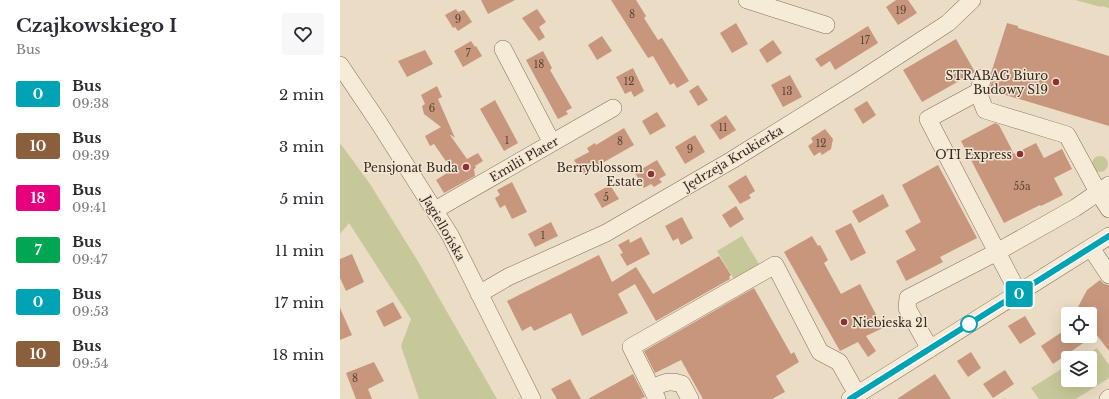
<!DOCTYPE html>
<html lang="en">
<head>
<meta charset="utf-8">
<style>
  body { margin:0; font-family:"Libre Baskerville",serif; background:#f7f7f7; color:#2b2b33; height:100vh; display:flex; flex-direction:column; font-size:15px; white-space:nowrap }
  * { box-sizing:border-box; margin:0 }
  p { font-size:13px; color:#7c7c81 }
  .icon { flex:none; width:22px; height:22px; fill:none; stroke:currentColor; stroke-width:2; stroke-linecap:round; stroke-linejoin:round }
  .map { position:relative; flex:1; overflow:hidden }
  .side { display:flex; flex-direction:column; background:#fff; width:340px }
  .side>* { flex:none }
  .badge { padding:0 8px; border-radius:3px; font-size:14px; line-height:26px }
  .fabs { position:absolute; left:721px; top:307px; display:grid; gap:8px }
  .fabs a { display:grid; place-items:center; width:36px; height:36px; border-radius:4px; background:#fff; box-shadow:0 4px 16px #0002; font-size:20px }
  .map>.badge { position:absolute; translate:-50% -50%; box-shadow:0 0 0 2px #fff }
  .round { display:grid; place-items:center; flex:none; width:42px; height:42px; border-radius:4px; background:#f7f7f7 }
  .overview { display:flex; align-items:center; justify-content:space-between; height:68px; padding:0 16px }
  h1 { font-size:19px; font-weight:700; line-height:30px }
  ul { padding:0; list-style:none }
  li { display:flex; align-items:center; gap:12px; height:52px; padding:0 16px }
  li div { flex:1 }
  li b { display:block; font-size:15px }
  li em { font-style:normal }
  li .badge { min-width:44px; font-weight:700; text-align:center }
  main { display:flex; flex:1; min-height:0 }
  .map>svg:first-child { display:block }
</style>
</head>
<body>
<main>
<section class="side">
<div class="overview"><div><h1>Czajkowskiego I</h1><p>Bus</p></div><a class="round"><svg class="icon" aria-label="heart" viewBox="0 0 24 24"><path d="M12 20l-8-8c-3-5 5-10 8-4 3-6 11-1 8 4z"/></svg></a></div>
<ul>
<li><span class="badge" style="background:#00a3b4;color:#fff">0</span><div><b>Bus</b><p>09:38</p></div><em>2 min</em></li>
<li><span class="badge" style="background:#8b5e3c;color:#fff">10</span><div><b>Bus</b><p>09:39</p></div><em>3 min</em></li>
<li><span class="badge" style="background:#e6007e;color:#fff">18</span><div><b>Bus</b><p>09:41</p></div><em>5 min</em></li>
<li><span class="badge" style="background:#00a651;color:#fff">7</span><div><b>Bus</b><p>09:47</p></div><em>11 min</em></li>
<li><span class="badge" style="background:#00a3b4;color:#fff">0</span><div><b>Bus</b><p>09:53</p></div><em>17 min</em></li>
<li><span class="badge" style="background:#8b5e3c;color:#fff">10</span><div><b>Bus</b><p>09:54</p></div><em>18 min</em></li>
</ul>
</section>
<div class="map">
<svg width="769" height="399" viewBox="0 0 769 399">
  <rect width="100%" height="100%" fill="#ebdcc5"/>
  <!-- green -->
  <path fill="#c7c899" d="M735,0H769V8L762,6L761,7Z
    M0,143L30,184L79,263L157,399H79L61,346L71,319L9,223L0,234Z
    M752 164a8 8 0 1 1 16 0a8 8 0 1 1-16 0Z
    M402,236L419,264L394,279L377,251Z
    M757,348L769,365V378L736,399H699L691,388L728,365V380H750V358H740Z"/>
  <!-- building -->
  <path fill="#c7967d" d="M141,0H175L148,14Z
    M271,0H296L306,16L304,18L318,40L322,38L349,81L337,88L334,83L330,85L313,56L308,58Z
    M556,0H568L577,13L558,25L546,7Z
    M116,9L118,12L124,10L132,22L118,31L115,27L113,28L105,15Z
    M197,9L206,22L199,27L205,37L199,41L182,18Z
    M396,23L408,44L392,53L380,33Z
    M667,23L678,26V28L769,56V126L649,90L652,81L651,73Z
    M528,26L538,43L495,70L490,61L481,67L475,59Z
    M262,36L272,51L257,60L248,45Z
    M616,39L635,72L582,102L563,70Z
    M433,40L442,53L427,63L419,50Z
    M131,41L135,47L136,46L142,56L123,67L114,51Z
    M85,50L93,64L67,77L58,61Z
    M203,51L212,68L210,70L232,108L226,111L228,114L218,119L186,60Z
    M293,68L304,91L294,97L291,91L285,94L276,77Z
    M450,75L462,97L443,107L431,85Z
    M358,85L368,100L358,106L349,91Z
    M97,86L102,97L98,99L115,138L111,135H110L127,159L138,153L143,161L135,166L136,168L134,169L135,176L104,193L96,180L112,170L94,144L90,146L85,136L101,127L84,114L82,106L85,104L81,95Z
    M155,100L178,143L164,151L140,109Z
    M527,101L536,115L523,124L514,109Z
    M317,112L326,126L310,135L302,121Z
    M386,115L396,130L380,140L370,125Z
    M655,123L659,125L674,154L696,143L704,158L722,149L732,169L714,178L723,195L701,206L700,205L664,223L621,141Z
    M284,128L294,145L243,174L234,160L249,152L247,148L255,143L256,145Z
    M485,129L493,139L491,149L482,155L480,152L474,156L468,146L473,142L471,138Z
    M355,135L365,152L345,164L335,147Z
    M317,160L326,175L319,179L322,182L314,187L311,184L304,188L295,173Z
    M598,165L637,238L600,257L603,262L566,281L556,261L576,250L565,231L581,222L562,185Z
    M406,175L415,191L409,195L411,198L400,204L388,186Z
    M172,182L187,212L172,219L165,205L160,208L155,198L160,195L157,190Z
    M270,185L279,199L262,208L254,194Z
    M543,194L549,206L519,223L512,211Z
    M396,206L404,219L390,228L382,215Z
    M342,217L353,238L341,245L338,238L333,241L325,226Z
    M211,222L218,236L195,247L188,234Z
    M511,223L526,253L511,261L495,231Z
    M472,236L478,246L480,245L488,260L484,263L501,294L520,284L543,328L526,336L536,351L528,357L518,342L500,351L444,252Z
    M301,237L310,254L287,266L280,254L283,253L278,245L289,239L290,243Z
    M12,254L24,282L6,291L0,278V259Z
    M259,255L272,282L296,267L313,294L379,256L391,275L389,277L390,279L316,321L295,284L278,294L288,313L242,336L231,313L194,331L191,326L182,331L167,301Z
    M760,280L764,284L769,285V351L756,334L713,364L701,346L728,328V336H750V314H741L737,309L747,290Z
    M414,288L451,354L454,352L459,362L436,376L445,392L432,399H363L341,360L315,373L304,351Z
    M53,302L62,318L44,327L36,311Z
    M0,308L12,335L0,340Z
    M685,316L696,334L680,344L668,326Z
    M631,352L641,368L628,377L617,361Z
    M34,362L44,381L28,389L32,399H16L6,373Z
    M665,370L674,384L653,398L643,384Z
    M293,374L305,397L300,399H248Z
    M595,374L611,399H557Z
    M230,379L241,399H217L211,389Z"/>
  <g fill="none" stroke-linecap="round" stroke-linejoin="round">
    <defs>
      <path id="minor" d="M407,0L486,25
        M163,49L212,143
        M0,65L39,123L110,235L192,399
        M643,78L638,92L645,110L727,135L758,192L769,209
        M95,210L273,108
        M751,248L769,275
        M139,294L168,277L266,233L392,160L519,81L608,23L632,0
        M679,294L657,252L735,208L769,185
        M590,349L567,308L568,298L657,252L588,119L638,92
        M312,389C324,382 329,380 342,384L350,399
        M317,399L291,347L435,265L480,352L499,362L517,394
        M510,399L769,236
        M768,399L769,398"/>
    </defs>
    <!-- minor casing -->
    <use href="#minor" stroke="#856e5c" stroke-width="18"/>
    <!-- minor -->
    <use href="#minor" stroke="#f6ebd7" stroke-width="17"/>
  </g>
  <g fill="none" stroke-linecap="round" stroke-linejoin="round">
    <defs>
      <path id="line" d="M510,399L769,236"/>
    </defs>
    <!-- line casing -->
    <use href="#line" stroke="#fff" stroke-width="9"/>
    <!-- line -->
    <use href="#line" stroke="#00a3b4" stroke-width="6"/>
  </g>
  <!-- markers -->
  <g fill="#8f3039" stroke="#f3e7d4" stroke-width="1.5">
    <circle cx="716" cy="82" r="4"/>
    <circle cx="680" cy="154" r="4"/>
    <circle cx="126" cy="167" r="4"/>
    <circle cx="311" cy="174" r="4"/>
    <circle cx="504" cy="322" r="4"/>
  </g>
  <circle fill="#fff" stroke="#00a3b4" stroke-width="2" cx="629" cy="324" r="8"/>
  <g text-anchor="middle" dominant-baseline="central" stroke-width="3" stroke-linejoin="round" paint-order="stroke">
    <!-- number labels -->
    <g font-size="10" fill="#5a4436">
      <text x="561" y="10">19</text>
      <text x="292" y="14">8</text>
      <text x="118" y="19">9</text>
      <text x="525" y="40">17</text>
      <text x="128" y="53">7</text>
      <text x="199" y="64">18</text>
      <text x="289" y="81">12</text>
      <text x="447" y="91">13</text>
      <text x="92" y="108">6</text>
      <text x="383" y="127">11</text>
      <text x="167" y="140">1</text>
      <text x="280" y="141">8</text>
      <text x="481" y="143">12</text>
      <text x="350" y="149">9</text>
      <text x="682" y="186">55a</text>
      <text x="266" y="197">5</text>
      <text x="203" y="235">1</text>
      <text x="15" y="378">8</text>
    </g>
    <!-- poi labels -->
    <g font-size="12" fill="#36281f" stroke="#f3e7d4" text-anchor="end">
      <text x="708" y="75">STRABAG Biuro<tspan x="708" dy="14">Budowy S19</tspan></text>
      <text x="672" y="154">OTI Express</text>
      <text x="118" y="167">Pensjonat Buda</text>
      <text x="303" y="167">Berryblossom<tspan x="303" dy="14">Estate</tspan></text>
      <text x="512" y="322" text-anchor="start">Niebieska 21</text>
    </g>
    <!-- street labels -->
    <g font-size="12" fill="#36281f" stroke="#f3e7d4">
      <text transform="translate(393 158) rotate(-31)">Jędrzeja Krukierka</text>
      <text transform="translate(184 159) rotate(-30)">Emilii Plater</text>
      <text transform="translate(104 228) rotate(60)">Jagiellońska</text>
    </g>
  </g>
</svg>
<div class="fabs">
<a><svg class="icon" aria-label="locate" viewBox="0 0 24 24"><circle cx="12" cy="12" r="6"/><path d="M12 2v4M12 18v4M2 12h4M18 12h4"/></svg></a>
<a><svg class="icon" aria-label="layers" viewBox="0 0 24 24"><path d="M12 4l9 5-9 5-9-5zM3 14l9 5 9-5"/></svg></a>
</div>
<b class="badge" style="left:679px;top:294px;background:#00a3b4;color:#fff">0</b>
</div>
</main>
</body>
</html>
